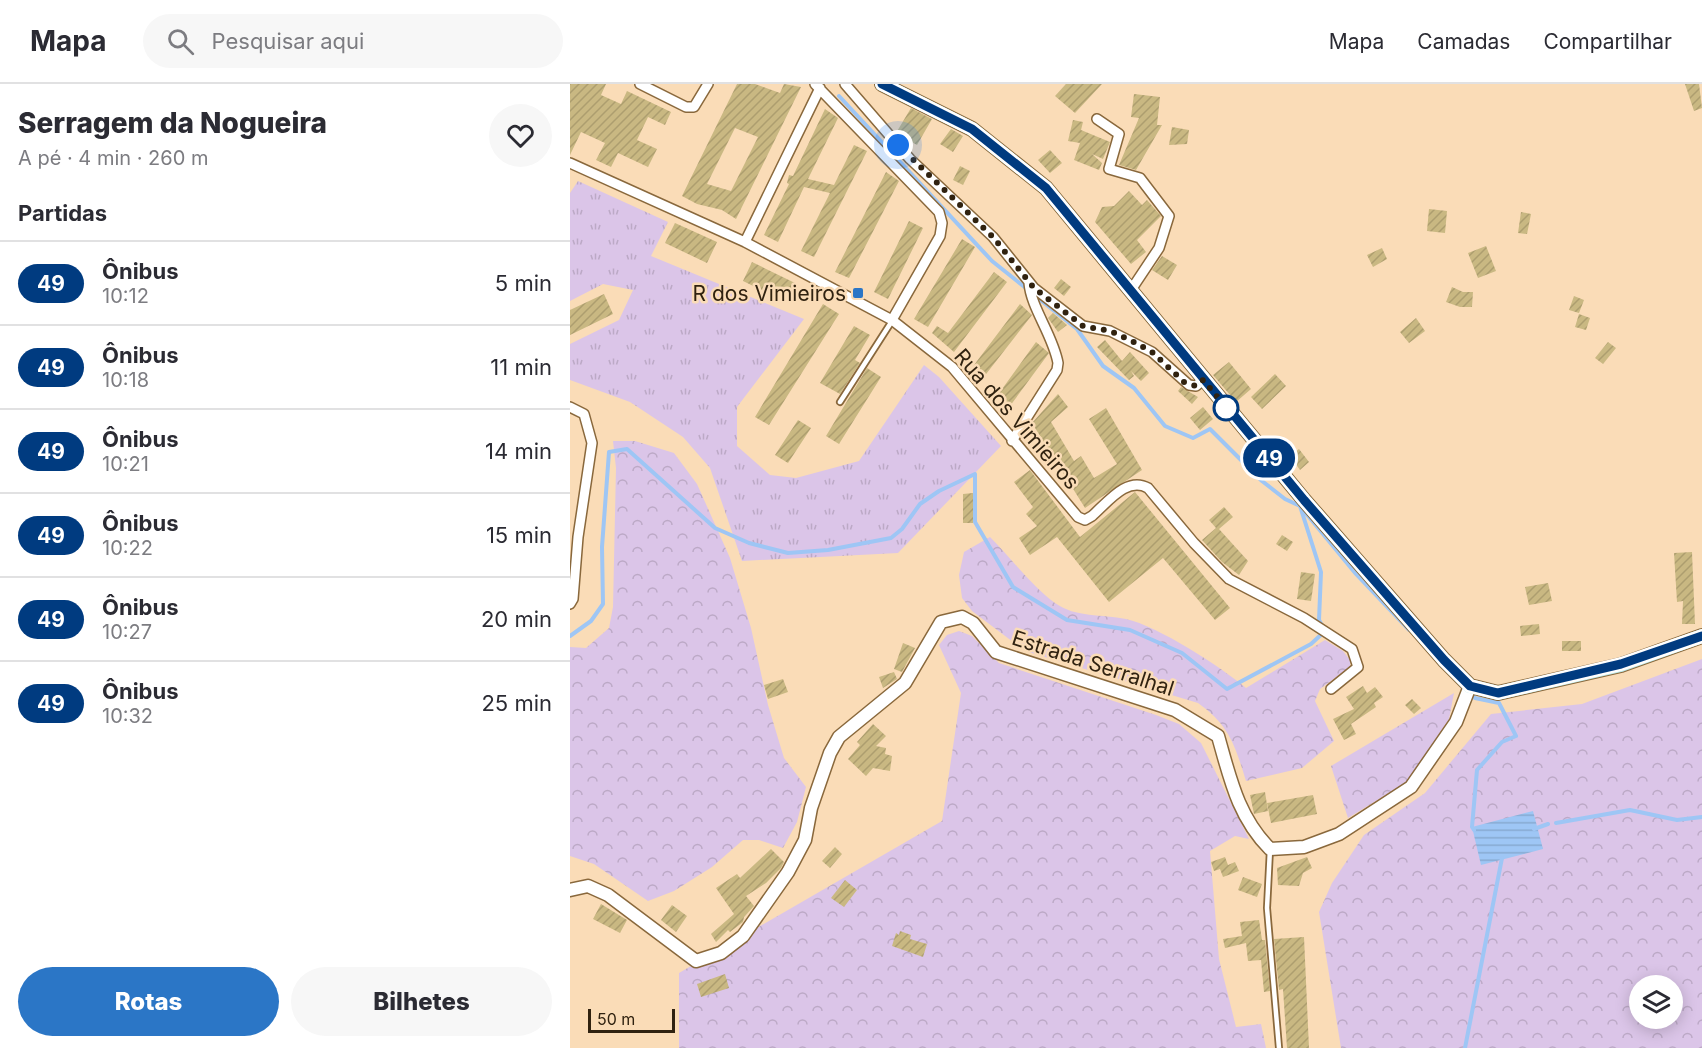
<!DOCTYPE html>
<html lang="pt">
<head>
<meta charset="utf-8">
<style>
  body { margin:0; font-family:Inter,sans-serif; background:#f7f7f7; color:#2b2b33; height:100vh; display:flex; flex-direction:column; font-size:22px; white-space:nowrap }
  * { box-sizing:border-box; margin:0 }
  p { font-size:20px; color:#7c7c81 }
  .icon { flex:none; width:33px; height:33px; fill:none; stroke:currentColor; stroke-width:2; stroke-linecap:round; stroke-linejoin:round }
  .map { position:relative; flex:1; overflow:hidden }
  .panel { display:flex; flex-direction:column; background:#fff; width:570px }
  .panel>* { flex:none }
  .badge { padding:0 12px; border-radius:20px; font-size:21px; line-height:39px }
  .tools { position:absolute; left:1059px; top:891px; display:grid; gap:12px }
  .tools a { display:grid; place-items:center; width:54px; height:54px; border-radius:50%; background:#fff; box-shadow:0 3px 15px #0003; font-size:30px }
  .scale { position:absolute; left:18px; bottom:15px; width:87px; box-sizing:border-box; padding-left:6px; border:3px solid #302210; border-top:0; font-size:16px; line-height:21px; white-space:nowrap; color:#302210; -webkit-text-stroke:4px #fadcb7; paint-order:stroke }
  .you { position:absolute; width:30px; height:30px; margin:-15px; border:4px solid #fff; border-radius:50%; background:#1a73e8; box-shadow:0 0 0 9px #1a73e833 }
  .map>.badge { position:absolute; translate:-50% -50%; box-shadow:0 0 0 3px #fff }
  h2 { padding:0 18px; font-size:22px; line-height:54px }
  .round { display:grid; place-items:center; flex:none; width:63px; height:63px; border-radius:32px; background:#f7f7f7 }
  .headline { display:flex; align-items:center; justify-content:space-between; height:102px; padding:0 18px }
  h1 { font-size:28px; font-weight:800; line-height:45px }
  .button { display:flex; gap:12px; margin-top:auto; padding:12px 18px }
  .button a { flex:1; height:69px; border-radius:36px; background:#2b76c6; color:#fff; font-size:24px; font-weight:800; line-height:69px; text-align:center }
  .button a+a { background:#f7f7f7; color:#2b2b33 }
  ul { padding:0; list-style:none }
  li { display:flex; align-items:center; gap:18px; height:84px; padding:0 18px; border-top:2px solid #e1e1e2 }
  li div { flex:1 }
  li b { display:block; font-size:22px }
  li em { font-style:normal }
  li .badge { min-width:66px; font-weight:700; text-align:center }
  header { display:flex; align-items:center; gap:36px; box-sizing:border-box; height:84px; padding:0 30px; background:#fff; border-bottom:2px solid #e1e1e2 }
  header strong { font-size:28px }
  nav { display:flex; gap:33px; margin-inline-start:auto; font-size:21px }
  .search { width:420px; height:54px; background:#f7f7f7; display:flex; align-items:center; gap:15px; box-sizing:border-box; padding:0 21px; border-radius:33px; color:#7c7c81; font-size:22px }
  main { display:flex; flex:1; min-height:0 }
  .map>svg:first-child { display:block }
</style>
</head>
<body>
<header>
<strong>Mapa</strong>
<div class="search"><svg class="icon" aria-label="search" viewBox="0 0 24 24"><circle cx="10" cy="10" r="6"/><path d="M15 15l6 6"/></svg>Pesquisar aqui</div>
<nav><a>Mapa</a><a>Camadas</a><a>Compartilhar</a></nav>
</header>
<main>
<section class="panel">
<div class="headline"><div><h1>Serragem da Nogueira</h1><p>A pé · 4 min · 260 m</p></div><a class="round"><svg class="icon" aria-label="heart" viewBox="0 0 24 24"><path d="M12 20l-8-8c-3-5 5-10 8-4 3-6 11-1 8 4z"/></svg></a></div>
<h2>Partidas</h2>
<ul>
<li><span class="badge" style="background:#003b80;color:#fff">49</span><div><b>Ônibus</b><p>10:12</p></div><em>5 min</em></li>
<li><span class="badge" style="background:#003b80;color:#fff">49</span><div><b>Ônibus</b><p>10:18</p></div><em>11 min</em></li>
<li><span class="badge" style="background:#003b80;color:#fff">49</span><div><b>Ônibus</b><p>10:21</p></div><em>14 min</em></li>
<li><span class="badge" style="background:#003b80;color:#fff">49</span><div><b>Ônibus</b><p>10:22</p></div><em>15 min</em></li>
<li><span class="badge" style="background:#003b80;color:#fff">49</span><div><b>Ônibus</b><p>10:27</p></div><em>20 min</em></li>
<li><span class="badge" style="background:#003b80;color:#fff">49</span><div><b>Ônibus</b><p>10:32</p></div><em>25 min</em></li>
</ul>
<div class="button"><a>Rotas</a><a>Bilhetes</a></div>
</section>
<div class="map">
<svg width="1132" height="964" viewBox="0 0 1132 964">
  <defs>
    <pattern id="grass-tufts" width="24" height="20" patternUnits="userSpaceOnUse" patternTransform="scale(1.5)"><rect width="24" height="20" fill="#dbc5e8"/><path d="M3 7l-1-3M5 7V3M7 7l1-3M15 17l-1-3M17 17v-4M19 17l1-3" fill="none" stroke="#bca9c6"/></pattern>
    <pattern id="forest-crowns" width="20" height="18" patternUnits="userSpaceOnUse" patternTransform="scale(1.5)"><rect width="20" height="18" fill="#dbc5e8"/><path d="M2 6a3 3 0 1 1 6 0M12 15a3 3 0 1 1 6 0" fill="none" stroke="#bca9c6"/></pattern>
    <pattern id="water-rules" width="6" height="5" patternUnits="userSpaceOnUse" patternTransform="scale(1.5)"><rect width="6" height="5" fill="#9ec6f5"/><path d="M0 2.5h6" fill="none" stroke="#88aad1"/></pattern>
    <pattern id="building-hatch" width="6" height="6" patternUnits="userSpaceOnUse" patternTransform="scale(1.5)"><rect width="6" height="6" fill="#c9b882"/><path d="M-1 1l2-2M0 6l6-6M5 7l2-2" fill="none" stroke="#ad9e6f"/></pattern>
  </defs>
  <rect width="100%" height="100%" fill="#fadcb7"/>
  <!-- grass -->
  <path fill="url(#grass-tufts)" d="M8,97L98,138L81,172L234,235L167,323V362L200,391L226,394L289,377L354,281L369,293L431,362L328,469L172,477L140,384L113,353L60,318L0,296V260L49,236L63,206L33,200L0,217V109Z"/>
  <!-- forest -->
  <path fill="url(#forest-crowns)" fill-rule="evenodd" d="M43,357H65L104,369L127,400L160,474L181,544L198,621L214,674L236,703L227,738L213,764L189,756H173L142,783L104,807L78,817L24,780L0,772V563L16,564L39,544L43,523L46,384Z
    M420,453C440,473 462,502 485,519C506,534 532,530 556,535C588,542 651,583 676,604L755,556L773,567L780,576V583L750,605L745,617L764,657L732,684L676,697C665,661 659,641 628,619L455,567L402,527L392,514L389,491L394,468Z
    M389,547L402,552L429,579L586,631L609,640L631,659L679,755L665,752L640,767L649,875L666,943L691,940L696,964H109V889L372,737L391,609L369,561L377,551Z
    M1132,575V964H771L749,828L762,799L794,751L855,709L921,630L1012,620ZM1070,902H1102V934H1070Z
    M884,609L879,635L837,698L778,734L761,682Z"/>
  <!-- water -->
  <path fill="url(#water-rules)" d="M963,727L973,765L911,781L902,743Z"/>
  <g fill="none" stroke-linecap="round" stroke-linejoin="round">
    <!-- stream -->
    <path stroke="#9ec6f5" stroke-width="4" d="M269,12L422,177L457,205
      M463,210L507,245L533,282L564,304L595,342L623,354L640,345L692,397L715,415L730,422L786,490L839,546
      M0,552L21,537L33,520L32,463L39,368L57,365L145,444L179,459L218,469L258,466L321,454L332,445L350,420L369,407L405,390V438L443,503L497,536L560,546L612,569L657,605L741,560L755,547L749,536L751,488L730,422
      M901,610L905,614L929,619L946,652L932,658L907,686L902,743L904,746
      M986,739L1060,726L1107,736L1132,733
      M964,745L978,740
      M895,964L932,774"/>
  </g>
  <!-- building -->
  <path fill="url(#building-hatch)" fill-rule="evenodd" d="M0,0H36L31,11L51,20L57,7L101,28L95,41L78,33L67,56L87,65L78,83L48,69L41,83L26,76L35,59L11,48L0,71Z
    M167,0H185L210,9L214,0L231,3L166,135L152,126L127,120L112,112ZM165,44L188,53L161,107L137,100Z
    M496,0H532L505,29L485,12Z
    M1115,0H1129L1132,24L1124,27Z
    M564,10L590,13L587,41H592L566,86L549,81L569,34L561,33Z
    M341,24L362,35L347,61L326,49Z
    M255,25L268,34L238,95L264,101L284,61L297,67L244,173L231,167L260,109L234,103L208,158L194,151L219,100L217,99L219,91L223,92Z
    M503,36L513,38L511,46L540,58L533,75L522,70L532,79L529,86L504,76L510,59L498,57Z
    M602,43L619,46L617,60L599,61Z
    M381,45L393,52L383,68L370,60Z
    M480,66L492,79L480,89L468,76Z
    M390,82L400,87L393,101L383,96Z
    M316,88L329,97L279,194L265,188Z
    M559,107L572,121L577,116L591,132L567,156L576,168L561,180L525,138L532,123L544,122Z
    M859,125L877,127L875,149L857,147Z
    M951,128L961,130L957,150L948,149Z
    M339,137L353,144L318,215L304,208Z
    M105,139L147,158L137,179L95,159Z
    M392,155L405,163L358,243L344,235Z
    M916,162L926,187L908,194L898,169Z
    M812,164L817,175L803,183L797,171Z
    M592,172L607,181L598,196L582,186Z
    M182,178L225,199L216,218L173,197Z
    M424,188L437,198L384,268L362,249L367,242L378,249Z
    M491,195L501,203L494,212L484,204Z
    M882,203L893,208H903L902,223H890L876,218Z
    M34,210L43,230L0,251V226Z
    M1004,212L1014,216L1009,229L999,226Z
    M253,220L269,230L199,341L185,333Z
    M450,220L462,231L413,294L401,285Z
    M483,229L497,241L488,248L478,234Z
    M1009,230L1020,234L1016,246L1005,243Z
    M846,234L855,247L839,259L830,248Z
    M284,242L300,251L285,276L290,279L270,310L250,299Z
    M535,256L552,277L560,268L579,289L571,297L561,287L564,292L559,296L527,263Z
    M466,258L479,269L440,322L427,312Z
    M1038,258L1046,264L1033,280L1025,274Z
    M659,278L681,305L666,318L643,291Z
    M297,284L311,293L269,360L256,352Z
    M705,290L716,302L692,325L681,313Z
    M611,303L628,313L622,320L608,307Z
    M488,310L498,323L481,338L504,377L511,372L524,394L547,380L519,335L536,324L572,386L515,424L462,339Z
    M633,323L643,335L630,346L620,334Z
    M228,336L241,344L218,379L205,371Z
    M729,365L739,378L730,386L720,372Z
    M460,386L510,453L565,408L660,524L645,536L593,474L539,518L487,453L460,471L449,454L467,442L456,430L463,423L444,398Z
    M403,409V439H393V410Z
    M654,423L663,433L649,445L678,477L669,491L652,478L632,456L646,444L639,436Z
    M712,451L723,458L717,467L706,460Z
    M1122,468L1125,540H1112L1113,517L1107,518L1104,469Z
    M731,488L745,490L741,517L727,515Z
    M978,499L982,517L959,521L955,503Z
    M969,540L970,550L951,552L950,542Z
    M992,557H1011V567H992Z
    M333,559L345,564L332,588L324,585Z
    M324,588L327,595L313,604L309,593Z
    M213,595L218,608L198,615L194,601Z
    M793,602L797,609L805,603L813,613L804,619L806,623L781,640L786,650L774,656L763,635L784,625L776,613Z
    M842,615L851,624L844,630L835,621Z
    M303,640L316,652L306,662L316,664L315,670L322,672L320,687L303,684L296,692L278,675L290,661L287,658Z
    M695,708L698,727L684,730L680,711Z
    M743,711L747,730L701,739L697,719Z
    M265,763L272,770L260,784L252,777Z
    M201,765L214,778L211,784L196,799L176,812L184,822L174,833L173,838L160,848L158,846L146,858L141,850L164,830L146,804L167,790L170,794Z
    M655,773L658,781L665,778L669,787L653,793L650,785L644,787L641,778Z
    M737,773L742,784L733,789L729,802L708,801L707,784Z
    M673,793L692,800L687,813L668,806Z
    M275,796L287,806L274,823L261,814Z
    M31,820L57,836L50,849L23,835Z
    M102,821L117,832L106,848L91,836Z
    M689,836L692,856H695L700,907L694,908L691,876L678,877L676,859L655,864L653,855L672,852L670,838Z
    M330,847L341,851L340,855L357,860L353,873L322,862L326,849L329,851Z
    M734,853L739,964H717L713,905L709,906L704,855Z
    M155,890L159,904L131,913L127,900Z"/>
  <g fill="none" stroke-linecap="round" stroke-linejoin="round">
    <defs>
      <path id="service" d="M270,318L322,237
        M700,765L697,824L709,964"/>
      <path id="minor" d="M70,0L116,23H124L138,0
        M245,0L369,128L372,139L370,152L322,236
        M275,0L340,75L423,153L464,204L513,242L540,247L582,268L619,301L626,302L633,296
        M527,35L549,50L539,85L570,94L599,132L589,164L561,206
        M0,79L175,158L322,236L382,283L508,433L515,436L522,432C538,418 557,392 578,404L624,459L659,495L734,534L782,565L788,583L761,605
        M175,158L250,4
        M0,323L14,330L22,359L8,453L3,515L0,520
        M442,357L487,286L488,279C483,251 461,224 459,199"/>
      <path id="tertiary" d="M0,806L18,802L38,811L126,877L151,869L173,852L218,788L235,756L241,724L260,669L269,653L335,599L371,538L392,533L403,539L426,568L605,626L648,652C660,694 668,733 700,765L734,763L769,750L841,703L886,638L900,602"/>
      <path id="secondary" d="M312,0L402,45L476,104L734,416L874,576L900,602L928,609L1051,581L1132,552"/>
    </defs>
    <!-- service casing -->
    <use href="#service" stroke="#89683c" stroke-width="8"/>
    <!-- minor casing -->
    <use href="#minor" stroke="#89683c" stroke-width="12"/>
    <!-- tertiary casing -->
    <use href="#tertiary" stroke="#89683c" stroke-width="15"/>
    <!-- secondary casing -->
    <use href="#secondary" stroke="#89683c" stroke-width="16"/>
    <!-- service -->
    <use href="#service" stroke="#fff" stroke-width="4.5"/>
    <!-- minor -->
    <use href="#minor" stroke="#fff" stroke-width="9"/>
    <!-- tertiary -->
    <use href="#tertiary" stroke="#fff" stroke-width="12"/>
    <!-- secondary -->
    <use href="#secondary" stroke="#bce8e7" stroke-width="14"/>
  </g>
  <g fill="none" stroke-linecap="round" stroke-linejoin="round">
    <defs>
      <path id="line" d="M312,0L402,45L476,104L734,416L874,576L900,602L928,609L1051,580L1132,552"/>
    </defs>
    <!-- line casing -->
    <use href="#line" stroke="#fff" stroke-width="14"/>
    <!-- line -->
    <use href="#line" stroke="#003b80" stroke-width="9"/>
    <!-- walk -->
    <path stroke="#302210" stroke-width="6" stroke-dasharray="0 10.8" d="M328,61L423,153L464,204L513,242L540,247L562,257L582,268L614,298L626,302L633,296L662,330L656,324"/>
  </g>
  <!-- markers -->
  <rect fill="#2b76c6" stroke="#fadcb7" stroke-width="2" x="282" y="203" width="12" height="12" rx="3"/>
  <circle fill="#fff" stroke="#003b80" stroke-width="3" cx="656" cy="324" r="12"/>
  <g text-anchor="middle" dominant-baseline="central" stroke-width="5" stroke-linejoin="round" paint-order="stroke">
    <!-- poi labels -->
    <g font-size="21" fill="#302210" stroke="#fadcb7" text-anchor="end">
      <text x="276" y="209">R dos Vimieiros</text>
    </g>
    <!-- street labels -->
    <g font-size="21" fill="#302210" stroke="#fadcb7">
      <text transform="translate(447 335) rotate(49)">Rua dos Vimieiros</text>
      <text transform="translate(523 579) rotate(18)">Estrada Serralhal</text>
    </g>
  </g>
</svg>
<div class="tools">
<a><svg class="icon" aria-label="layers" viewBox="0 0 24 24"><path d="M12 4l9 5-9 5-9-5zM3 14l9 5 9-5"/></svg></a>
</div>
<div class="scale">50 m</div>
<div class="you" style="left:328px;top:61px"></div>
<b class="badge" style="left:699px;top:374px;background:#003b80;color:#fff">49</b>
</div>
</main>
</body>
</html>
